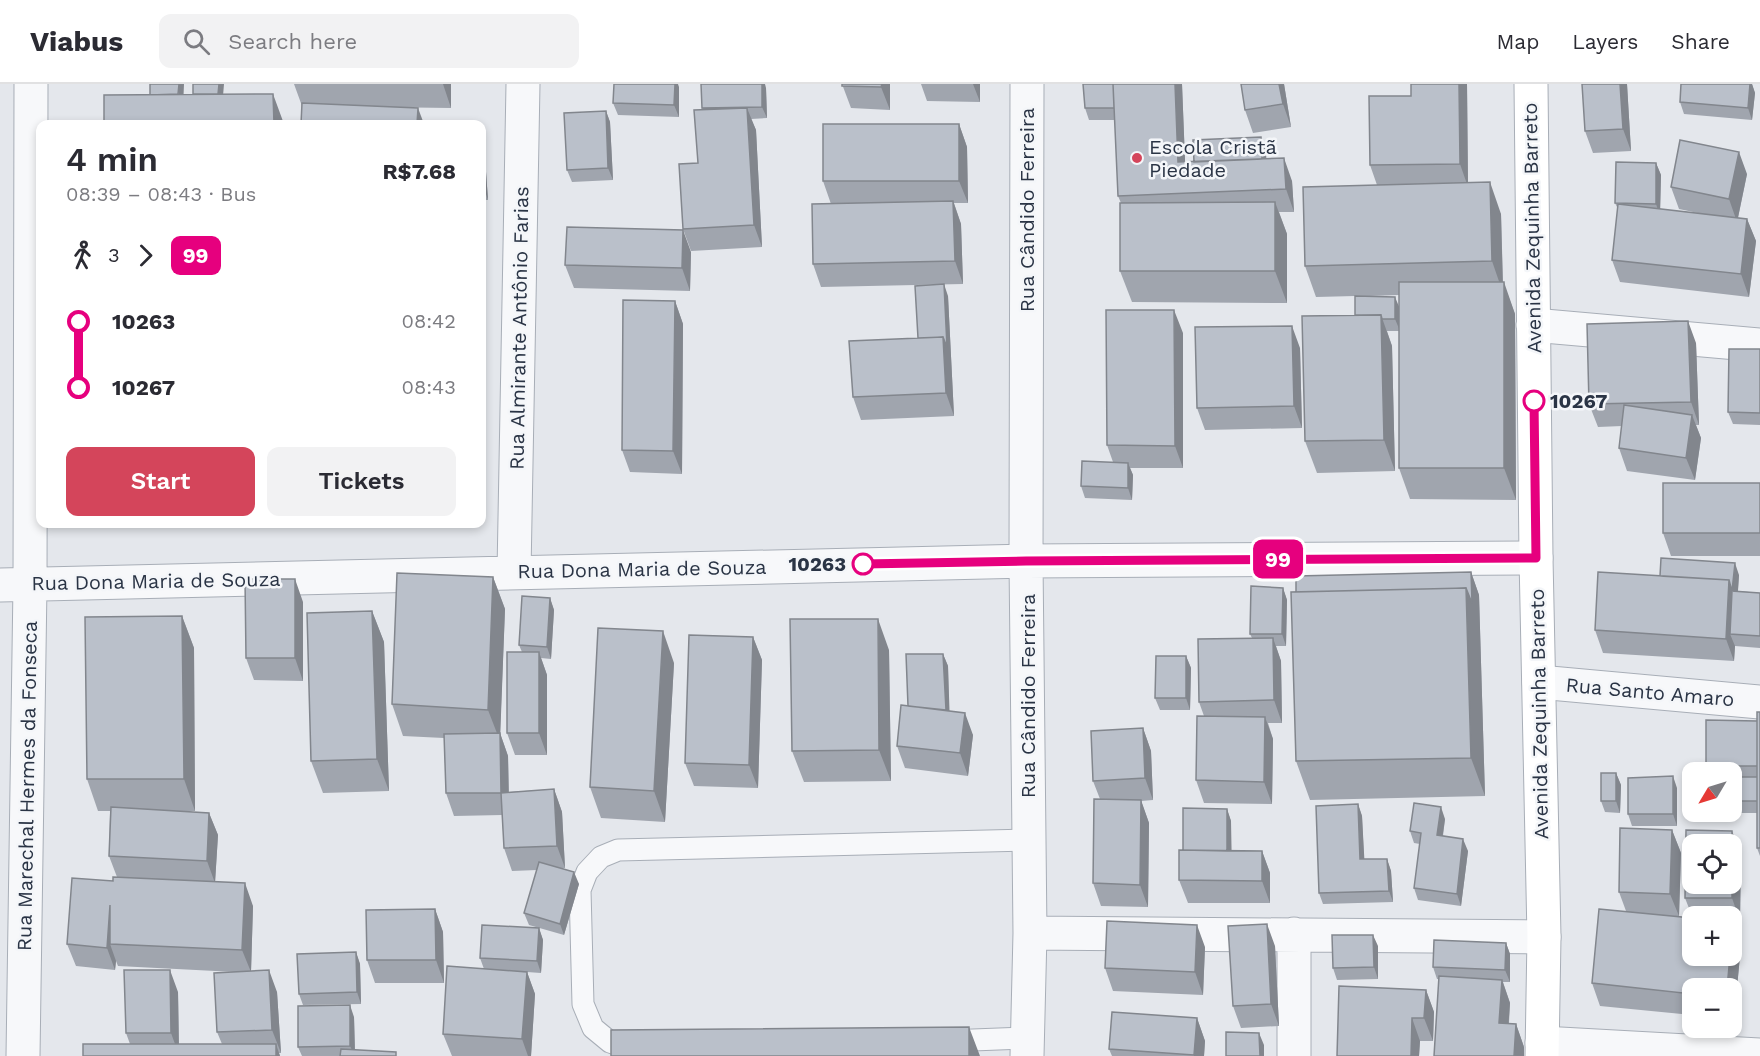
<!DOCTYPE html>
<html lang="en">
<head>
<meta charset="utf-8">
<style>
  body { margin:0; font-family:"Work Sans",sans-serif; background:#f2f2f3; color:#2b2b33; height:100vh; display:flex; flex-direction:column; font-size:22px; white-space:nowrap }
  * { box-sizing:border-box; margin:0 }
  p { font-size:20px; color:#7c7c81 }
  .icon { flex:none; width:33px; height:33px; fill:none; stroke:currentColor; stroke-width:2; stroke-linecap:round; stroke-linejoin:round }
  .map { position:relative; flex:1; overflow:hidden }
  .drawer { position:absolute; left:36px; top:36px; width:450px; height:408px; display:flex; flex-direction:column; background:#fff; border-radius:12px; box-shadow:0 3px 9px #0003 }
  .drawer>* { flex:none }
  .badge { padding:0 12px; border-radius:9px; font-size:21px; line-height:39px }
  .needle { width:39px; rotate:232deg }
  .fabs { position:absolute; left:1682px; top:678px; display:grid; gap:12px }
  .fabs a { display:grid; place-items:center; width:60px; height:60px; border-radius:12px; background:#fff; box-shadow:0 3px 9px #0003; font-size:30px }
  .map>.badge { position:absolute; translate:-50% -50%; box-shadow:0 0 0 3px #fff }
  .legs { display:flex; align-items:center; gap:9px; height:66px; padding:0 30px; font-size:20px }
  .legs p { margin-inline-start:auto }
  .headline { display:flex; align-items:center; justify-content:space-between; height:102px; padding:0 30px }
  h1 { font-size:33px; font-weight:600; line-height:45px }
  .action { display:flex; gap:12px; margin-top:auto; padding:12px 30px }
  .action a { flex:1; height:69px; border-radius:12px; background:#d4455b; color:#fff; font-size:24px; font-weight:600; line-height:69px; text-align:center }
  .action a+a { background:#f2f2f3; color:#2b2b33 }
  ul { padding:0 30px; list-style:none }
  li { display:flex; align-items:center; gap:21px; height:66px; font-size:22px }
  li i { display:grid; place-items:center; width:9px; height:100%; margin:0 8px; background:currentColor }
  li i::after { content:''; width:15px; height:15px; margin:-8px; border:4px solid; border-radius:50%; background:#fff }
  li p { margin-inline-start:auto }
  li:first-child i { background:linear-gradient(#0000 50%,currentColor 0) }
  li:last-child i { background:linear-gradient(currentColor 50%,#0000 0) }
  header { display:flex; align-items:center; gap:36px; box-sizing:border-box; height:84px; padding:0 30px; background:#fff; border-bottom:2px solid #e1e1e2 }
  header strong { font-size:28px }
  nav { display:flex; gap:33px; margin-inline-start:auto; font-size:21px }
  .search { width:420px; height:54px; background:#f2f2f3; display:flex; align-items:center; gap:15px; box-sizing:border-box; padding:0 21px; border-radius:12px; color:#7c7c81; font-size:22px }
  .map>svg:first-child { display:block }
</style>
</head>
<body>
<header>
<strong>Viabus</strong>
<div class="search"><svg class="icon" aria-label="search" viewBox="0 0 24 24"><circle cx="10" cy="10" r="6"/><path d="M15 15l6 6"/></svg>Search here</div>
<nav><a>Map</a><a>Layers</a><a>Share</a></nav>
</header>
<div class="map">
<svg width="1760" height="972" viewBox="0 0 1760 972">
  <rect width="100%" height="100%" fill="#e4e7ec"/>
  <g fill="none" stroke-linecap="round" stroke-linejoin="round">
    <defs>
      <path id="service" d="M947,957L1027,954
        M637,965H630L610,958L593,944L583,920L580,806L587,788L601,773L618,766L1029,756"/>
      <path id="minor" d="M1533,241L1760,261
        M514,488L523,0
        M0,501L1026,477L1536,474
        M1539,598L1760,618
        M1030,849L1544,853
        M1542,959L1760,971
        M23,972L30,501L31,0
        M1027,972L1030,849L1026,477L1027,0
        M1294,972V850"/>
      <path id="secondary" d="M1531,0L1536,474L1544,853L1542,972"/>
    </defs>
    <!-- service casing -->
    <use href="#service" stroke="#a8aeb7" stroke-width="23"/>
    <!-- minor casing -->
    <use href="#minor" stroke="#a8aeb7" stroke-width="35"/>
    <!-- secondary casing -->
    <use href="#secondary" stroke="#a8aeb7" stroke-width="35"/>
    <!-- service -->
    <use href="#service" stroke="#f7f8fa" stroke-width="21"/>
    <!-- minor -->
    <use href="#minor" stroke="#f7f8fa" stroke-width="33"/>
    <!-- secondary -->
    <use href="#secondary" stroke="#fff" stroke-width="33"/>
  </g>
  <!-- wall -->
  <path fill="#a0a5ae" fill-rule="evenodd" d="M294,0H451V24L302,22Z
    M842,0H890V26L851,24Z
    M921,0H980V18L927,17Z
    M1083,0H1182L1185,78H1194L1266,65V75L1292,97L1294,128H1279L1287,150V219L1132,218L1120,187L1121,119L1118,112L1115,36H1089L1085,24Z
    M1284,0L1291,43L1253,49L1245,26Z
    M1411,0H1467L1468,99L1501,130L1503,198L1515,230L1516,416L1410,415L1399,384V247H1387L1392,262L1395,387L1317,389L1305,357L1355,231V212L1316,213L1305,182L1377,101L1370,81L1411,12ZM1399,211V222L1370,212Z
    M1627,0L1631,67L1593,69L1585,47Z
    M1681,0H1752L1755,9L1752,36L1684,30L1680,18Z
    M679,3V33L618,31L613,19Z
    M766,4L767,34L751,35L756,46L762,163L691,167L683,145L698,79L703,26L702,24Z
    M606,27L610,38L613,96L572,98L567,86Z
    M959,40L967,63L968,119H954L961,140L963,200L821,203L813,180L831,120L823,97Z
    M482,77L486,88L488,116H482Z
    M1656,79L1661,91L1660,125L1698,129L1679,125L1671,103L1747,90L1738,134L1747,135L1756,157L1749,213L1620,198L1612,176L1618,125L1615,119Z
    M691,168L690,207L574,204L565,181Z
    M948,212L954,332L861,336L853,313L918,254Z
    M675,217L683,240L682,390L630,388L622,366Z
    M1183,249V384H1130L1133,391L1132,416L1085,414L1081,402L1113,378L1107,361Z
    M1696,259L1699,341H1696L1701,354L1695,396L1627,387L1619,364L1622,342L1598,343L1589,320Z
    M1300,264L1302,344L1205,346L1197,324Z
    M1760,265V341L1733,340L1728,328Z
    M1760,399V472H1671L1663,449Z
    M1471,488L1479,511L1485,712L1310,716L1296,677Z
    M1739,491L1738,507L1760,509V564L1735,562L1734,577L1603,569L1595,546L1660,492Z
    M493,493L505,525L500,649L508,672L509,708L554,705L562,728L565,784L561,785L579,800L564,851L529,841L524,829L537,786L512,787L504,764L502,731L454,732L446,709L444,654L403,652L392,620Z
    M1283,504L1287,516L1286,562H1276L1281,577L1282,639H1268L1273,655L1272,720L1204,719L1196,696L1204,632L1199,618L1252,554L1250,550Z
    M550,514L554,526L551,575L541,574L547,591V671H515L507,649L522,568L519,561Z
    M303,518V597L254,596L246,574Z
    M372,527L384,558L389,707L323,709L311,677Z
    M182,532L194,564L195,727H175L209,729L218,751L215,798L253,822L251,887L277,908L281,969H279L280,972H83L130,960L126,949L178,908L179,960H222L217,948L235,888L118,882L116,877L115,886L76,882L67,860L113,797L117,793L109,772L110,727H98L87,695Z
    M753,553L762,576L758,704L694,702L685,679Z
    M889,566L891,697L804,698L792,667Z
    M943,570L948,582L949,627L973,651L968,692L905,684L897,662L908,622Z
    M1186,572L1191,584L1190,626H1160L1155,614Z
    M674,579L665,738L601,734L590,703Z
    M1760,628V772L1757,764V729H1733L1731,723V688H1708L1706,682L1757,637Z
    M1143,644L1151,667L1153,716L1141,717L1149,739L1148,823L1101,822L1093,799L1100,715L1093,697Z
    M1616,689L1621,701L1620,729L1605,728L1601,717Z
    M1677,704V742H1632L1628,730Z
    M1358,720L1362,732L1364,775H1387L1391,787L1393,818L1323,820L1319,809Z
    M1227,725L1231,737V767H1262L1270,789V819H1188L1179,796L1183,766Z
    M1445,735L1443,752L1468,767L1461,822L1418,816L1414,804L1420,760L1414,759L1410,747Z
    M1672,746L1681,769L1679,832H1671L1733,839L1741,861L1734,936L1731,935V904H1692V931L1600,922L1592,899L1626,827L1619,808Z
    M1741,769L1740,837H1731V832H1692L1685,814Z
    M435,825L443,848L444,899H375L367,876Z
    M539,844L543,856L541,889L527,888L535,910L531,972H452L443,950L484,885L480,874Z
    M1506,859L1510,870V898H1503L1510,919L1509,939L1516,940L1524,963L1439,895H1437L1433,883Z
    M1275,862L1279,942L1241,944L1233,922Z
    M1378,862V895L1337,896L1333,884Z
    M1205,863L1203,911L1113,907L1105,884Z
    M356,868L360,880L361,920L303,921L299,910Z
    M1426,906L1434,928L1433,957H1420L1419,972H1337Z
    M354,933L355,966L397,972H302L298,963Z
    M1197,934L1205,957L1204,972H1112L1109,965Z"/>
  <!-- shaded-wall -->
  <path fill="#82868d" d="M179,0H184L183,24L178,12Z
    M219,0H224L222,24L217,12Z
    M443,0H451V24Z
    M675,0H678L679,3V33L674,21Z
    M762,0H765L766,4L767,34L762,23Z
    M882,0H890V26L881,3Z
    M973,0H980V18Z
    M1175,0H1182L1186,101L1178,78Z
    M1279,0H1284L1291,43L1283,20Z
    M1459,0H1467L1468,103L1460,80Z
    M1620,0H1627L1631,67L1623,45Z
    M1750,0H1752L1755,9L1752,36L1748,24Z
    M273,10L284,40H274Z
    M418,24L424,40H417Z
    M747,24L756,46L762,163L754,141Z
    M606,27L610,38L613,96L608,84Z
    M959,40L967,63L968,119L959,97Z
    M1261,53L1266,65L1267,98L1263,86Z
    M1739,68L1747,90L1737,138L1729,115Z
    M1284,74L1292,97L1294,128L1286,105Z
    M482,77L486,88L488,116L484,104Z
    M1656,79L1661,91L1660,132L1656,120Z
    M1490,98L1501,130L1503,209L1492,177Z
    M953,117L961,140L963,200L955,177Z
    M1275,118L1287,150V219L1275,187Z
    M1747,135L1756,157L1749,213L1741,190Z
    M683,146L691,168L690,207L682,184Z
    M1504,198L1515,230L1516,416L1504,384Z
    M944,200L948,212L954,332L946,309L943,253Z
    M1395,213L1400,225V247L1395,235Z
    M675,217L683,240L682,390L673,367Z
    M1174,226L1183,249V384L1175,362Z
    M1381,231L1392,262L1395,387L1384,356Z
    M1688,237L1696,259L1699,341L1691,318Z
    M1292,242L1300,264L1302,344L1294,322Z
    M1692,331L1701,354L1695,396L1686,374Z
    M1128,379L1133,391L1132,416L1128,404Z
    M1735,479L1739,491L1737,519L1732,507Z
    M1471,488L1479,511L1485,712L1471,674L1466,504Z
    M493,493L505,525L500,657L488,626Z
    M295,495L303,518V597L295,574Z
    M1729,496L1737,519L1730,550L1735,562L1734,577L1726,555Z
    M1283,504L1287,516L1286,562L1282,550Z
    M550,514L554,526L551,575L547,563Z
    M372,527L384,558L389,707L377,675Z
    M182,532L194,564L195,727L184,695Z
    M878,535L889,566L891,697L879,666Z
    M663,547L674,579L665,738L654,707Z
    M753,553L762,576L758,704L749,681Z
    M1273,554L1281,577L1282,639L1274,616Z
    M539,568L547,591V671L539,649Z
    M943,570L948,582L950,642L946,630Z
    M1186,572L1191,584L1190,626L1186,614Z
    M965,629L973,651L968,692L960,669Z
    M1265,633L1273,655L1272,720L1264,698Z
    M1143,644L1151,667L1153,716L1145,694Z
    M500,649L508,672L509,731L501,709Z
    M1616,689L1621,701L1620,729L1616,717Z
    M1673,692L1677,704V742L1673,730Z
    M554,705L562,728L565,784L557,762Z
    M1141,716L1149,739L1148,823L1140,801Z
    M1358,720L1362,732L1365,787L1360,775Z
    M1441,723L1445,735L1441,763L1437,751Z
    M1227,725L1231,737L1232,789L1227,777Z
    M209,729L218,751L215,799L207,777Z
    M1672,746L1681,769L1679,832L1670,810Z
    M1732,747L1741,769L1740,837L1732,814Z
    M1463,755L1468,767L1461,822L1457,810Z
    M1262,767L1270,789V819L1262,797Z
    M1387,775L1391,787L1393,818L1389,807Z
    M574,788L579,800L564,851L560,840Z
    M245,799L253,822L251,888L242,866Z
    M110,821V860L116,877L115,886L107,864Z
    M435,825L443,848L444,899L436,876Z
    M1733,839L1741,861L1734,936L1731,927V904H1727L1730,872H1731V858Z
    M1267,840L1275,862L1279,942L1271,920Z
    M1197,841L1205,863L1203,911L1195,888Z
    M539,844L543,856L541,889L537,877Z
    M1373,851L1378,862V895L1374,883Z
    M1506,859L1510,870V898L1505,886Z
    M356,868L360,880L361,920L357,908Z
    M170,886L178,908L179,971L171,949Z
    M269,886L277,908L281,969L272,946Z
    M527,888L535,910L531,972H528L522,955Z
    M1502,896L1510,919L1507,961L1499,939Z
    M1426,906L1434,928L1433,957L1424,934Z
    M350,921L354,933L355,972L350,962Z
    M1197,934L1205,957L1204,972H1194V971Z
    M1412,934L1420,957L1419,972H1411Z
    M1516,940L1524,963V972H1514Z
    M969,943L980,972H969Z
    M1259,949L1264,961V972H1260Z
    M276,960L280,972H276Z"/>
  <!-- building -->
  <path fill="#bac0ca" stroke="#82868d" stroke-width="1.5" fill-rule="evenodd" d="M150,0H179L178,10L150,11Z
    M193,0H219L218,10H193Z
    M614,0H675L674,21L613,19Z
    M701,0H762V23L702,24Z
    M842,0H882L881,3L842,2Z
    M1083,0H1113L1114,24H1085Z
    M1113,0H1175L1178,78L1284,74L1286,105L1118,112Z
    M1241,0H1279L1283,20L1245,26Z
    M1411,0H1459L1460,80L1370,81L1369,12H1411Z
    M1582,0H1620L1623,45L1585,47Z
    M1681,0H1750L1748,24L1680,18Z
    M273,10L274,40H104V11Z
    M302,19L418,24L417,40H301Z
    M747,24L754,141L683,145L679,80L698,79L694,26Z
    M606,27L608,84L567,86L564,29Z
    M823,40H959V97H823Z
    M1261,53L1262,75L1194,78L1193,56Z
    M1680,56L1739,68L1729,115L1671,103Z
    M482,77L484,104H482Z
    M1616,78L1656,79V120L1615,119Z
    M1490,98L1492,177L1305,182L1303,103Z
    M953,117L955,177L813,180L812,120Z
    M1275,118V187H1120V119Z
    M1618,120L1747,135L1741,190L1612,176Z
    M567,143L683,146L682,184L565,181Z
    M1399,198H1504V384H1399Z
    M944,200L947,263L943,253L918,254L915,202Z
    M1355,212L1395,213V235H1382L1381,231H1355Z
    M623,216L675,217L673,367L622,366Z
    M1106,226H1174L1175,362L1107,361Z
    M1381,231L1384,356L1305,357L1302,232Z
    M1688,237L1691,318L1589,320L1587,240Z
    M1292,242L1294,322L1197,324L1195,243Z
    M943,253L946,309L853,313L849,257Z
    M1729,265H1760V329L1728,328Z
    M1624,321L1692,331L1686,374L1619,364Z
    M1082,377L1128,379V404L1081,402Z
    M1663,399H1760V449H1663Z
    M1661,474L1735,479L1732,507L1760,509V552L1730,550L1732,507L1729,496L1660,492Z
    M1471,488L1472,519L1466,504L1296,508V492Z
    M1598,488L1729,496L1726,555L1595,546Z
    M397,489L493,493L488,626L392,620Z
    M245,495H295V574H246Z
    M1251,502L1283,504L1282,550H1250Z
    M1466,504L1471,674L1296,677L1291,508Z
    M522,512L550,514L547,563L519,561Z
    M372,527L377,675L311,677L307,529Z
    M182,532L184,695H87L85,533Z
    M790,535H878L879,666L792,667Z
    M598,544L663,547L654,707L590,703Z
    M689,551L753,553L749,681L685,679Z
    M1273,554L1274,616L1199,618L1198,555Z
    M507,568H539V649H507Z
    M906,570H943L946,626L908,622Z
    M1156,572H1186V614H1155Z
    M901,621L965,629L960,669L897,662Z
    M1757,628H1760V764H1757Z
    M1197,632L1265,633L1264,698L1196,696Z
    M1706,636L1757,637V682H1706Z
    M1143,644L1145,694L1093,697L1091,647Z
    M500,649L501,709H446L444,650Z
    M1601,689H1616V717H1601Z
    M1673,692V730H1628V694Z
    M1731,693H1757V717H1731Z
    M554,705L557,762L504,764L501,709Z
    M1094,715L1141,716L1140,801L1093,799Z
    M1414,719L1441,723L1437,751L1463,755L1457,810L1414,804L1421,749L1410,747Z
    M1358,720L1360,775H1387L1389,807L1319,809L1316,722Z
    M111,723L209,729L207,777L109,772Z
    M1183,724L1227,725V767L1183,766Z
    M1620,744L1672,746L1670,810L1619,808Z
    M1686,746L1732,747V814H1685ZM1692,760H1731V800H1692Z
    M1179,766L1262,767V797L1179,796Z
    M539,778L574,788L560,840L524,829Z
    M113,793L245,799L242,866L110,860V821L107,864L67,860L72,794L113,797Z
    M435,825L436,876H367L366,826Z
    M1599,825L1692,834V872H1730L1727,904H1692V910L1592,899Z
    M1107,837L1197,841L1195,888L1105,884Z
    M1731,838L1733,839L1731,858Z
    M1267,840L1271,920L1233,922L1228,842Z
    M482,841L539,844L537,877L480,874Z
    M1332,851H1373L1374,883L1333,884Z
    M1434,856L1506,859L1505,886L1433,883Z
    M356,868L357,908L299,910L297,870Z
    M447,882L527,888L522,955L443,950Z
    M124,886H170L171,949H126Z
    M269,886L272,946L217,948L214,889Z
    M1439,892L1502,896L1499,939L1516,940L1514,972H1434Z
    M1339,902L1426,906L1424,934H1412L1411,972H1337Z
    M350,921V962L298,963V922Z
    M1112,928L1197,934L1194,971L1109,965Z
    M969,943V972H611V946Z
    M1226,948L1259,949L1260,972H1226Z
    M83,960H276V972H83Z
    M341,965L396,968V972H340Z"/>
  <g fill="none" stroke-linecap="round" stroke-linejoin="round">
    <defs>
      <path id="line-1" d="M863,480L1026,477L1536,474L1534,317"/>
    </defs>
    <!-- line-1 casing -->
    <use href="#line-1" stroke="#fff" stroke-width="14"/>
    <!-- line-1 -->
    <use href="#line-1" stroke="#e6007e" stroke-width="9"/>
  </g>
  <!-- markers -->
  <circle fill="#d4455b" stroke="#f4f6f9" stroke-width="2" cx="1137" cy="74" r="6"/>
  <g fill="#fff" stroke="#e6007e" stroke-width="3">
    <circle cx="1534" cy="317" r="10"/>
    <circle cx="863" cy="480" r="10"/>
  </g>
  <g text-anchor="middle" dominant-baseline="central" stroke-width="5" stroke-linejoin="round" paint-order="stroke">
    <!-- poi labels -->
    <g font-size="20" fill="#2a3445" stroke="#f4f6f9" text-anchor="start">
      <text x="1149" y="63">Escola Cristã<tspan x="1149" dy="23">Piedade</tspan></text>
    </g>
    <!-- street labels -->
    <g font-size="20" fill="#2a3445" stroke="#f4f6f9">
      <text transform="translate(1027 126) rotate(-90)">Rua Cândido Ferreira</text>
      <text transform="translate(1532 144) rotate(-91)">Avenida Zequinha Barreto</text>
      <text transform="translate(519 244) rotate(-89)">Rua Almirante Antônio Farias</text>
      <text transform="translate(642 485) rotate(-1)">Rua Dona Maria de Souza</text>
      <text transform="translate(156 497) rotate(-1)">Rua Dona Maria de Souza</text>
      <text transform="translate(1650 608) rotate(5)">Rua Santo Amaro</text>
      <text transform="translate(1028 612) rotate(-90)">Rua Cândido Ferreira</text>
      <text transform="translate(1539 630) rotate(-91)">Avenida Zequinha Barreto</text>
      <text transform="translate(27 702) rotate(-89)">Rua Marechal Hermes da Fonseca</text>
    </g>
    <!-- stop labels -->
    <g font-size="20" font-weight="bold" fill="#2a3445" stroke="#f4f6f9" text-anchor="start">
      <text x="1550" y="317">10267</text>
      <text x="846" y="480" text-anchor="end">10263</text>
    </g>
  </g>
</svg>
<div class="fabs">
<a><svg class="needle" viewBox="-14 -14 28 28"><path d="M0-13l5 13h-10z" fill="#e53935"/><path d="M0 13l5-13h-10z" fill="#7c7c81"/></svg></a>
<a><svg class="icon" aria-label="locate" viewBox="0 0 24 24"><circle cx="12" cy="12" r="6"/><path d="M12 2v4M12 18v4M2 12h4M18 12h4"/></svg></a>
<a>+</a>
<a>−</a>
</div>
<b class="badge" style="left:1278px;top:475px;background:#e6007e;color:#fff">99</b>
<section class="drawer">
<div class="headline"><div><h1>4 min</h1><p>08:39 – 08:43 · Bus</p></div><b>R$7.68</b></div>
<div class="legs"><svg class="icon" aria-label="walk" viewBox="0 0 24 24"><circle cx="13" cy="4" r="2"/><path d="M13 8l-2 6 4 7M11 14l-3 7M7 12l3-4h3l4 4"/></svg>3<svg class="icon" aria-label="forward" viewBox="0 0 24 24"><path d="M9 5l7 7-7 7"/></svg><b class="badge" style="background:#e6007e;color:#fff">99</b></div>
<ul>
<li><i style="color:#e6007e"></i><b>10263</b><p>08:42</p></li>
<li><i style="color:#e6007e"></i><b>10267</b><p>08:43</p></li>
</ul>
<div class="action"><a>Start</a><a>Tickets</a></div>
</section>
</div>
</body>
</html>
